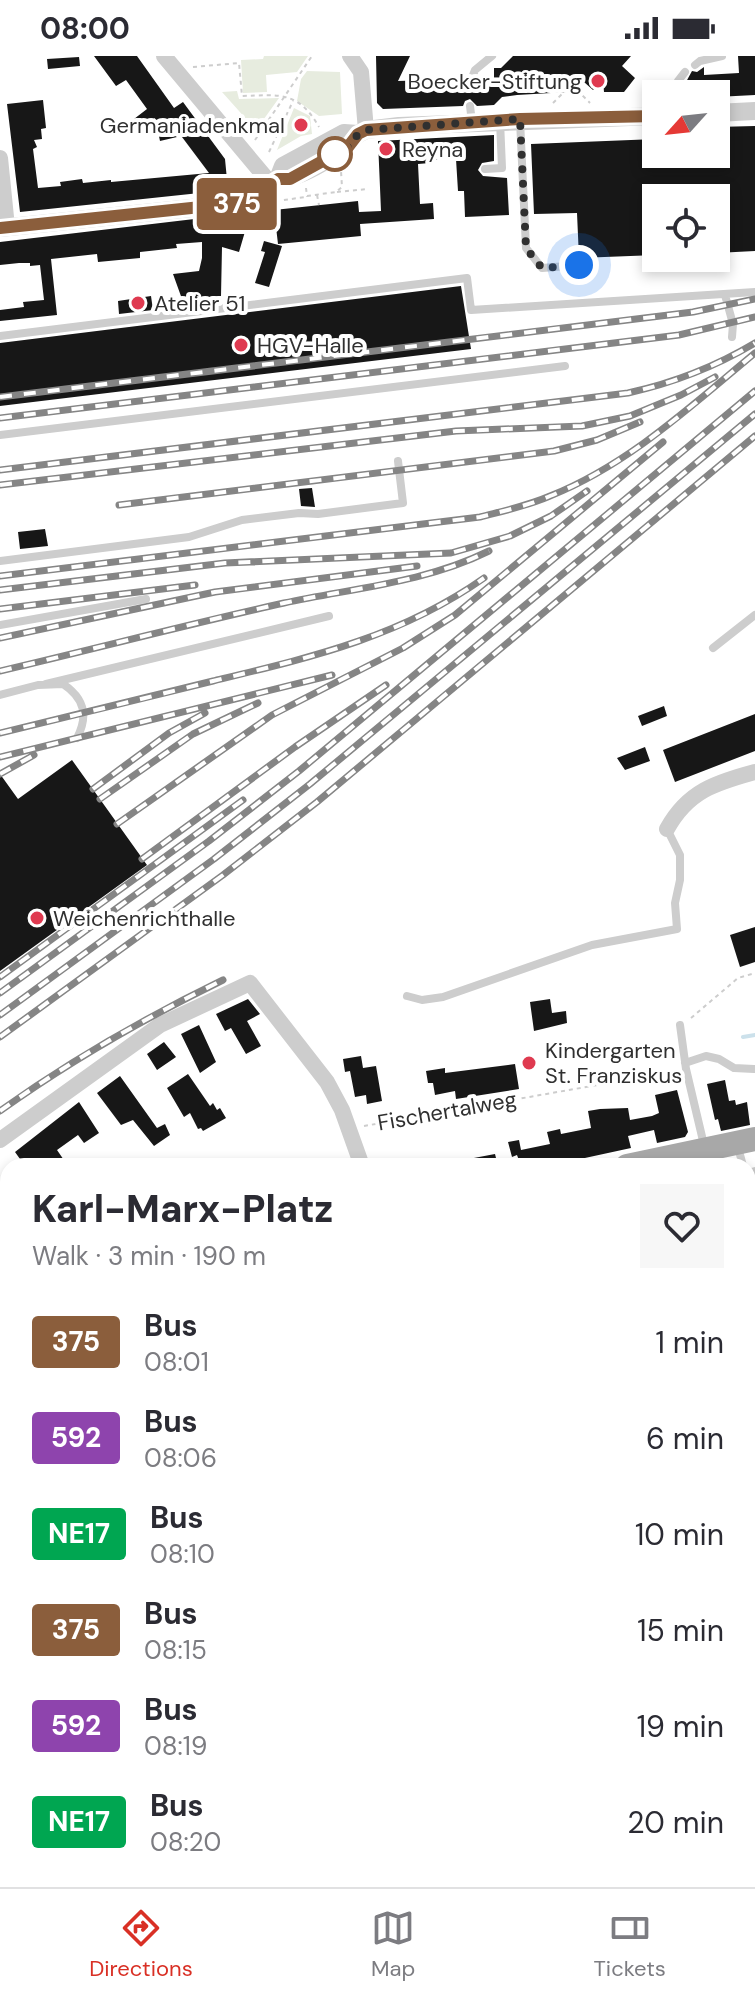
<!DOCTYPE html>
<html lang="en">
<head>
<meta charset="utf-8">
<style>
  body { margin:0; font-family:"DM Sans",sans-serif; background:#f7f7f7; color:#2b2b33; height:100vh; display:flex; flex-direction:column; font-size:30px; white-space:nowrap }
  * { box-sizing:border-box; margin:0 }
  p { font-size:26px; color:#7c7c81 }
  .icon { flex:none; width:44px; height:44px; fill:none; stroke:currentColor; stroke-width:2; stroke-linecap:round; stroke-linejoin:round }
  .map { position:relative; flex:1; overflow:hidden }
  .side { position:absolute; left:0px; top:1102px; width:756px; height:730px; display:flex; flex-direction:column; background:#fff; border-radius:24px 24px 0 0; box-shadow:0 4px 12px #0003 }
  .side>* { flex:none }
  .badge { padding:0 16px; border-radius:6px; font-size:28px; line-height:52px }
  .needle { width:52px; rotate:243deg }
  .controls { position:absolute; left:642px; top:24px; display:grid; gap:16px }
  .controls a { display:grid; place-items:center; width:88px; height:88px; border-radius:0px; background:#fff; box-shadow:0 4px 12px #0003; font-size:40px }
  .you { position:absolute; width:40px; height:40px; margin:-20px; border:6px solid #fff; border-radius:50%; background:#1a73e8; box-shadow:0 0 0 12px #1a73e833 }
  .map>.badge { position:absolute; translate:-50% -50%; box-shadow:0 0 0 4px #fff }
  .round { display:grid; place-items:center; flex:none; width:84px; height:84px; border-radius:0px; background:#f7f7f7 }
  .headline { display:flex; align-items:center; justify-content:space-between; height:136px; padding:0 32px }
  h1 { font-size:38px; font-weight:800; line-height:60px }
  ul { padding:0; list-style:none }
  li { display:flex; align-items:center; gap:24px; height:96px; padding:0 32px }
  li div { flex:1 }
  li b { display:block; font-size:30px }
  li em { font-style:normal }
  li .badge { min-width:88px; font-weight:700; text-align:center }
  .status { display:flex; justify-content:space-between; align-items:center; height:56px; padding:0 40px; background:#fff; direction:ltr }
  .status svg { height:22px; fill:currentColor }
  .tab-bar { display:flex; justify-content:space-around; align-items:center; height:112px; border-top:2px solid #e1e1e2; background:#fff; font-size:22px; color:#7c7c81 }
  .tab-bar a { display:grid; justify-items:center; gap:4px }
  .tab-bar .active { color:#d93025 }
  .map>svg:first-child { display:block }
</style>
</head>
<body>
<div class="status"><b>08:00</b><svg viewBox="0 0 49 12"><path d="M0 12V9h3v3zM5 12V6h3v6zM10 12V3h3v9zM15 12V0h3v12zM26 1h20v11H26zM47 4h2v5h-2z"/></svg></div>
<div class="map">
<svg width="755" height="1831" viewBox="0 0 755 1831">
  <rect width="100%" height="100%" fill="#fff"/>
  <!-- green -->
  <path fill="#e7ecdf" d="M264,0H308L297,16L266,19L267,36L243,37L241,4L263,3Z
    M307,15L340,16L342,58L319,60L297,45L301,23Z
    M237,35L239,43L279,42L256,74L222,36Z
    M294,52L310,60L312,78L301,80L277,94Z
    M755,1144V1268L748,1211V1145Z"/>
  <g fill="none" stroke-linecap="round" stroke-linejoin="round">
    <!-- stream -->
    <path stroke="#cce1eb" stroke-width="4" d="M743,981L755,979"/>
  </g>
  <!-- building -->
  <path fill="#171717" d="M94,0H137L174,52L183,46L225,103L228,134L20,156L7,48L43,44L46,72L41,73L42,83L34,84L37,91L33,93L38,132L61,130L60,126L82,123L83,127L111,124V126L209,117L176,73L177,81L160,85L155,62L135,78L134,63L147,53L126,24L116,30Z
    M376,0H410L398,25L430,24V29L461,28L464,35L469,37L483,23L494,24V12H501L513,0H631L622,10L635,22L624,36H604L603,24L593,34L584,26L572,39L568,36L517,39L502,41L494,49L477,50L470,43L465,45L463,50L383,53L377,47Z
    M738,0H755V39L716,41V38L686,36V26L692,15L697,16L704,11V19L739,17Z
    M79,1L80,10L48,13L47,3Z
    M755,70V195L716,197V142H656V199L579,202L577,157L534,158L531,88L656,83V98H716V71Z
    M494,79V105L482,107L478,114L483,120L507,122L509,159L465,161L464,135H458L456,103L430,104V107L418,108L420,148L433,147L434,163L360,168L361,180L278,188L274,154L358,145L359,156L381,155L378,85Z
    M245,157L249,162L239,196L222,191L221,240L182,243L173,218L199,215L202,202V186L176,188L177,192L140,196V202L98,206L97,198L51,203L57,259L0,265V254L24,251L23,246L44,244L40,209L30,210V207H19L0,209V186Z
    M264,185L282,190L269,231L255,227L265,196L261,195Z
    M461,230L471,293L0,350V287Z
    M151,240L153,254L119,258L118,245Z
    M312,432L315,451L301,450L299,433Z
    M45,473L48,490L20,493L18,476Z
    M664,650L667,660L642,670L638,660Z
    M755,658V695L675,726L663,694Z
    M645,691L650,705L625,714L617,702Z
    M72,704L147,809L0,915V718L18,743Z
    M755,871V906L740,911L730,879Z
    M248,943L260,958L247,965L261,990L246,998L231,972L225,975L216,958Z
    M550,943L552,957L566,955L567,967L534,975L530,946Z
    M199,969L216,1006L200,1017L181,978Z
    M164,986L176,1001L157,1014L147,998Z
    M361,1000L363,1012L376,1010L382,1045L367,1048L366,1039L355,1041L350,1015L345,1016L343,1003Z
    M515,1008L519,1033L456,1043L455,1035L435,1039L433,1027H428L426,1015L445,1012V1017Z
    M188,1018L210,1050L213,1047L217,1054L220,1052L226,1062L203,1075L201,1072L198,1073L190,1057L184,1061L167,1032Z
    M120,1020L157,1072L165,1068L170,1079L154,1090L133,1064L121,1069L97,1037Z
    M725,1024L729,1045L735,1044L736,1049L747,1046L750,1069L721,1075L718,1063L715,1064L707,1028Z
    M677,1034L688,1076L685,1081L657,1087L654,1074L628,1080L631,1092L548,1110H521L517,1099L512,1101L508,1086L519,1084L521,1094L550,1088L547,1076L560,1073L561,1078L591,1072L588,1055L600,1053L628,1052L630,1064L652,1060L659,1057L655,1039Z
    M79,1046L99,1077L84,1087L78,1079L57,1094L68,1110H25L15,1096Z
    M495,1098L498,1110H459L458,1105Z"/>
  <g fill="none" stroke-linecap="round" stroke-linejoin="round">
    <!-- path -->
    <path stroke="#cdcdcd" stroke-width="2" stroke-dasharray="4 4" stroke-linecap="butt" d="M193,11L239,7L242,40C278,39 298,34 319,71
      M577,34L590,47
      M553,47L563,37
      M651,79L656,78
      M255,84L312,0
      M269,96L293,45
      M686,98V101
      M306,132L307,140L336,136L342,131L341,115
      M337,136L368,133
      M317,139L319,149
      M276,145L306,141
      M691,962L738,922L755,917
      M364,1070L677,1015
      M748,1563L755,1571
      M748,1631L755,1625
      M0,1804L11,1831
      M278,1831L281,1824"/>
    <!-- service -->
    <path stroke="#cdcdcd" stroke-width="8" d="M695,9L700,5L722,0
      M469,30L475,14L492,0
      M674,38L678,25L685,16
      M470,50L472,66
      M520,64L526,192L542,212L579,209
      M485,113L502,112L500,65
      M725,239L733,268L732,281
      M0,280L467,222L471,254L755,236
      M0,379L565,310
      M0,505L189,481L242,464L299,457L318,458L403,447L398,405
      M0,569L146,543
      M713,592L755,559
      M46,628L329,560
      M0,639L38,629L63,628C84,642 89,659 77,682
      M407,940L422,944L443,941L592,889L677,873L675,847L680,824V799L667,773
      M680,969L686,1013L704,1089
      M685,1007L706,1000L719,1003L734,1012L754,1013
      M738,1091L743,1110
      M748,1117L755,1115
      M0,1319L8,1314
      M194,1824L197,1831
      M237,1831L243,1824"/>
    <!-- minor -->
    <path stroke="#cdcdcd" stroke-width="16" d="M164,0L271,128
      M350,0L361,16L366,74
      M0,102L7,171
      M667,773C688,735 715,727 755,716
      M0,1084L160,969L250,927L327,1026L342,1054L362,1110
      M748,1361L755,1355
      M748,1419L755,1426
      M0,1452L8,1466
      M748,1543L755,1535
      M0,1659L8,1656
      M144,1824L147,1831
      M535,1824L539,1831"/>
    <!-- tertiary -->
    <path stroke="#cdcdcd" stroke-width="18" d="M716,57L755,55
      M278,123C301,123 344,96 358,78
      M0,172L239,147L250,143L278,123L283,110L344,77L358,78L366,74L399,70L656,60"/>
    <!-- primary -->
    <path stroke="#a8a8a8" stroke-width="24" d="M627,1110L755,1083
      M0,1369L8,1364"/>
    <!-- tram -->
    <path stroke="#858585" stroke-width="2" d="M748,1349L755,1343
      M519,1824L523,1831"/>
    <defs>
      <path id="rail" d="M0,341L693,256L755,243
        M0,362L679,279L755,261
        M0,414L628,337C673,327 715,311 755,287
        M0,429L456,375L582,370L630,360L681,339L715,321
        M119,449L554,395L597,384L640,366
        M0,520L480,461C503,455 527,450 550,440C628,409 691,350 755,297
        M0,534L225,507L451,497L510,480L551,460L587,435
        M0,553L195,529
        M0,582L215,536L417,510
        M0,615C94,593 189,568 284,547C353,532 424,527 489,495
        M0,677C71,660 142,643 213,625C312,601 400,581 484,522
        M0,701L332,619
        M0,718L34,699
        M93,733L169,677L205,657
        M100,743L193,678L258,647
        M117,768L272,659L403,592L455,559L663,386
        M142,803L295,691L386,629
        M0,921L243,744
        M0,937L209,785L299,715L755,335
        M0,959L214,803L310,728L755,358
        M0,981L223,819L317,746L755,380
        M0,1055C70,1005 145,962 223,924
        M0,1765L8,1785
        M24,1824L26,1831"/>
    </defs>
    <!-- rail casing -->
    <use href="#rail" stroke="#858585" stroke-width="7"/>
    <!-- rail -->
    <use href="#rail" stroke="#fff" stroke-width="4" stroke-dasharray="12" stroke-linecap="butt"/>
  </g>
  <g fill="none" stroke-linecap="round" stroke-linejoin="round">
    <defs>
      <path id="line" d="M0,172L239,147L278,123H290L348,91L358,78L366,74L520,63L656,60"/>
    </defs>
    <!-- line casing -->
    <use href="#line" stroke="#fff" stroke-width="18"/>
    <!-- line -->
    <use href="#line" stroke="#8b5e3c" stroke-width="12"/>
    <!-- walk -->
    <path stroke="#303030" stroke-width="8" stroke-dasharray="0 14.4" d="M335,98L348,91L358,78L366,74L520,63L526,192L542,212L579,209"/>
  </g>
  <!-- markers -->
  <g fill="#df3a50" stroke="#fff" stroke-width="3">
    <circle cx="598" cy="25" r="8"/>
    <circle cx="301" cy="69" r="8"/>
    <circle cx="386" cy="93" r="8"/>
    <circle cx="138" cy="247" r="8"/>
    <circle cx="241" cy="289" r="8"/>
    <circle cx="37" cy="862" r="8"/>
    <circle cx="529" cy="1007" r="8"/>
  </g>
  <circle fill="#fff" stroke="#8b5e3c" stroke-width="4" cx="335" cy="98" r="16"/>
  <g text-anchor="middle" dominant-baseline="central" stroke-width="8" stroke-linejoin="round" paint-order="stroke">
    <!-- poi labels -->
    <g font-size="22" fill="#303030" stroke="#fff" text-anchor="start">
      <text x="582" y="25" text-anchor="end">Boecker-Stiftung</text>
      <text x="285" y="69" text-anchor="end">Germaniadenkmal</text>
      <text x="402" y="93">Reyna</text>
      <text x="154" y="247">Atelier 51</text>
      <text x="257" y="289">HGV-Halle</text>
      <text x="53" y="862">Weichenrichthalle</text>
      <text x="545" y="994">Kindergarten<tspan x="545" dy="25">St. Franziskus</tspan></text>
    </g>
    <!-- street labels -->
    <g font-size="22" fill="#303030" stroke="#fff">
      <text transform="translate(447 1055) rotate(-10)">Fischertalweg</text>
    </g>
  </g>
</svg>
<div class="controls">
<a><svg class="needle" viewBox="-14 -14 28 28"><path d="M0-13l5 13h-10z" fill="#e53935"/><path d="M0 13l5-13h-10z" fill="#7c7c81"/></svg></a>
<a><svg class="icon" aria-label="locate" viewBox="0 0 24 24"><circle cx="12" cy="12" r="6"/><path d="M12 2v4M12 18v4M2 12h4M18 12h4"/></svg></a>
</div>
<div class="you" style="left:579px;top:209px"></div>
<b class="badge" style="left:237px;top:148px;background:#8b5e3c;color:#fff">375</b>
<section class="side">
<div class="headline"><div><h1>Karl-Marx-Platz</h1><p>Walk · 3 min · 190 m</p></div><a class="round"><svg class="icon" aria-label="heart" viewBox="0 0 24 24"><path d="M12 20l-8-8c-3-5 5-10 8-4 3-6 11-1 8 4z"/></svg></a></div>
<ul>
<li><span class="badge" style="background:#8b5e3c;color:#fff">375</span><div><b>Bus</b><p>08:01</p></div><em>1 min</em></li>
<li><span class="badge" style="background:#8e44ad;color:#fff">592</span><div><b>Bus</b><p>08:06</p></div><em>6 min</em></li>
<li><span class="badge" style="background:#00a651;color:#fff">NE17</span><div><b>Bus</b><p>08:10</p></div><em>10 min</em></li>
<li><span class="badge" style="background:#8b5e3c;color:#fff">375</span><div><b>Bus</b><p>08:15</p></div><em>15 min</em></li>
<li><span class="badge" style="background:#8e44ad;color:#fff">592</span><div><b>Bus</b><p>08:19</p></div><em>19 min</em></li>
<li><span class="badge" style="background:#00a651;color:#fff">NE17</span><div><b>Bus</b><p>08:20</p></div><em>20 min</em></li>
</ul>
</section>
</div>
<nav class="tab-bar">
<a class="active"><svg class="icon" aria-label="directions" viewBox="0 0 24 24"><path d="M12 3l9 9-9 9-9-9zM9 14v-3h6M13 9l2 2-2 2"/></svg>Directions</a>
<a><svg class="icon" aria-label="map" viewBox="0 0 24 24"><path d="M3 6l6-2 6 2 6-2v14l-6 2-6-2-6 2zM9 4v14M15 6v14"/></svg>Map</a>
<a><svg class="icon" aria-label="tickets" viewBox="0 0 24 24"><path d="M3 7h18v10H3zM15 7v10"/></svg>Tickets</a>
</nav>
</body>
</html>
